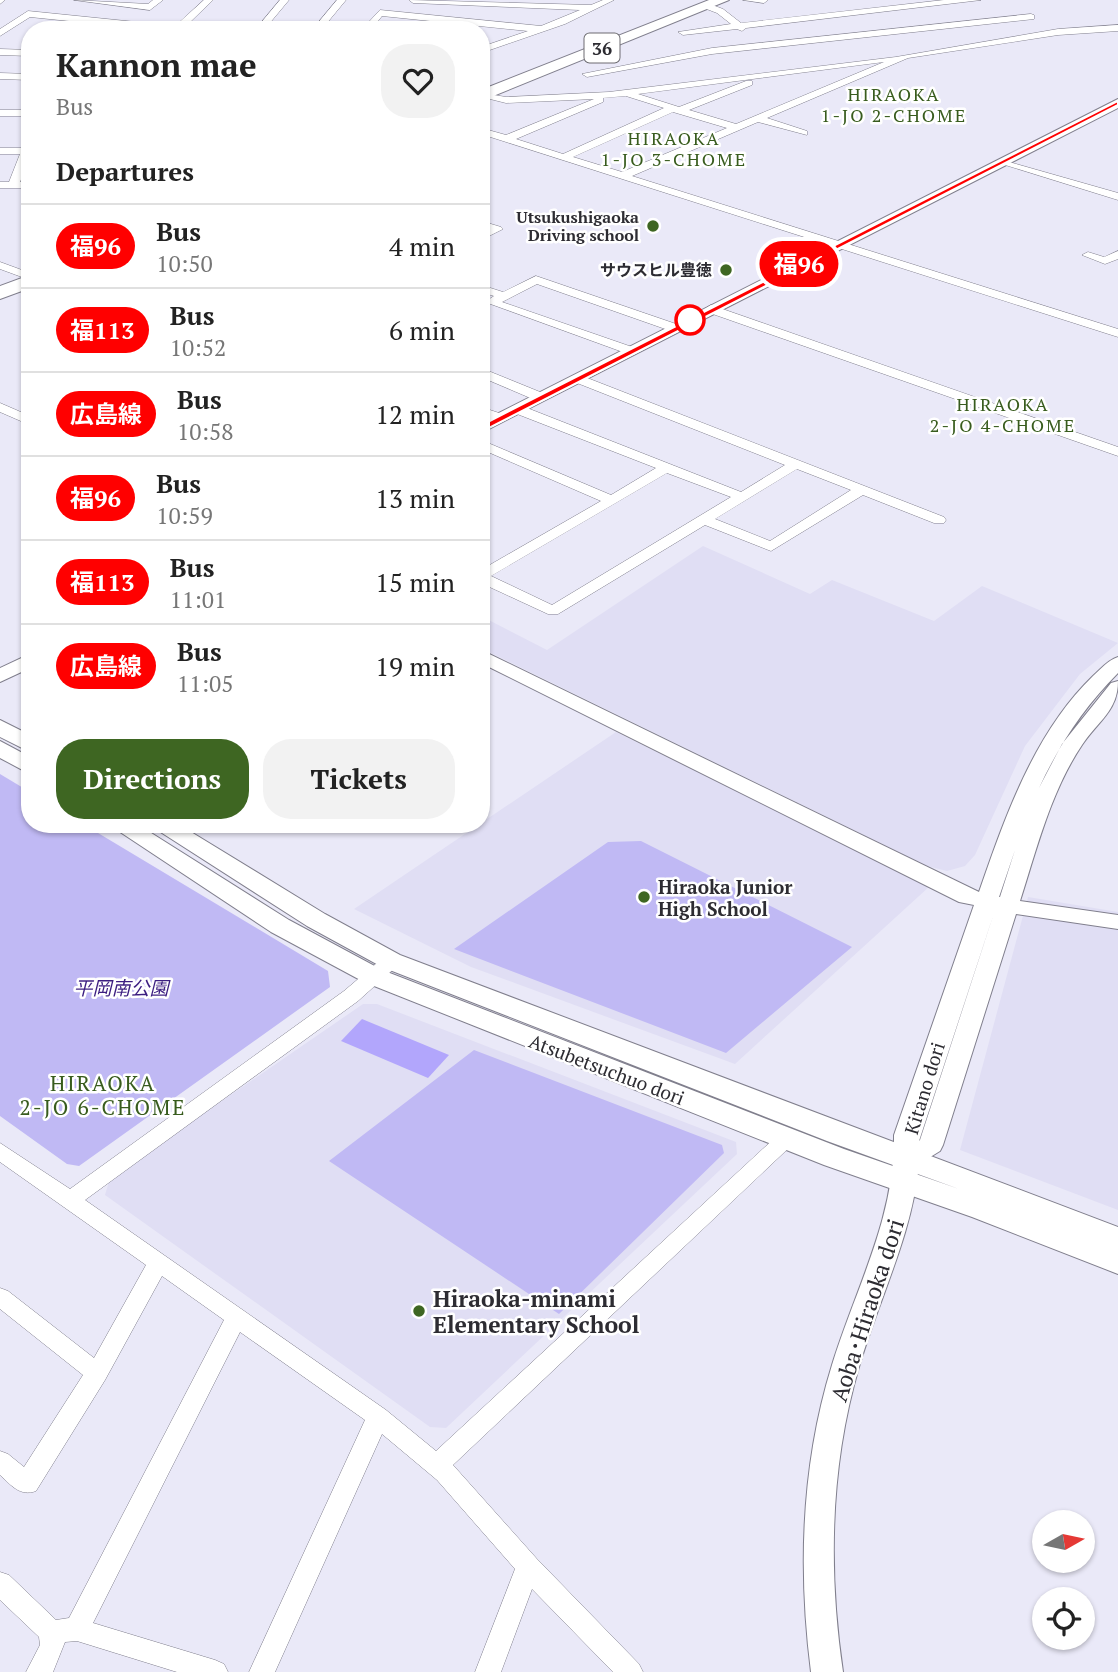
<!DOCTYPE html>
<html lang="en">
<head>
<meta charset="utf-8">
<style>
  body { margin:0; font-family:"PT Serif","Noto Sans JP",serif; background:#f2f2f2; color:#222; height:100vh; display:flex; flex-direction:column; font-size:26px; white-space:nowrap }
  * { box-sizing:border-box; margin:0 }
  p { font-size:23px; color:#767676 }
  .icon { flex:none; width:38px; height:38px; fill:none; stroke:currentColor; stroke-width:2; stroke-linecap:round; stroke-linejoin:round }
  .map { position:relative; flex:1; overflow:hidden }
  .details { position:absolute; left:21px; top:21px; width:469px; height:812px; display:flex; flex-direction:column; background:#fff; border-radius:28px; box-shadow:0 2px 5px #0004 }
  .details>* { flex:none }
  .badge { padding:0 14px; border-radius:23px; font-size:24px; line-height:46px }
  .needle { width:46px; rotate:81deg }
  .controls { position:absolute; left:1032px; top:1510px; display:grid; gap:14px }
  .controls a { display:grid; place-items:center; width:63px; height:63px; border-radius:50%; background:#fff; box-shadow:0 2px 5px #0004; font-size:35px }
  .map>.badge { position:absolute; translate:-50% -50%; box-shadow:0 0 0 4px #fff }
  h2 { padding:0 35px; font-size:26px; line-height:63px }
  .round { display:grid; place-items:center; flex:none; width:74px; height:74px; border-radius:28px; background:#f2f2f2 }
  .headline { display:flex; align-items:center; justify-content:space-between; height:119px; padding:0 35px }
  h1 { font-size:33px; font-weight:800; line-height:52px }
  .primary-button { display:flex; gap:14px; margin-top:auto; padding:14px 35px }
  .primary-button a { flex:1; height:80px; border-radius:28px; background:#3e6622; color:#fff; font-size:28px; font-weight:800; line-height:80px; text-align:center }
  .primary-button a+a { background:#f2f2f2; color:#222 }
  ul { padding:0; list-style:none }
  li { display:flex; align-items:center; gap:21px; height:84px; padding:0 35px; border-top:2px solid #e0e0e0 }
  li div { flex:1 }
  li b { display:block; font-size:26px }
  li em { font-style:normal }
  li .badge { min-width:77px; font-weight:700; text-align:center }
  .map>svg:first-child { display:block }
</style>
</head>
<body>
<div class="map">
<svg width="1118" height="1672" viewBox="0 0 1118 1672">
  <rect width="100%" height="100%" fill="#eae9f8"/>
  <!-- built -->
  <path fill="#e0def4" d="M703,546L810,594L832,580L934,621L982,586L1118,643L1080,674L1025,746L975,855L965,866L947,871L927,866L481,648V616L547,650Z
    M616,732L930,886L735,1064L471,967L354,909Z
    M1028,897L1118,912V1210L960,1150Z
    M363,1004H377L736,1142L737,1154L446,1428L430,1427L105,1195L110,1178Z"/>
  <!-- green -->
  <path fill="#c0b9f4" d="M0,774L30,792V824H83L328,971L330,987L79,1166L67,1164L0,1116Z
    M641,841L852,947L726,1053L454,949L608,842Z
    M474,1050L722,1145L724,1153L559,1314L329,1161Z"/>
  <!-- water -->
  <path fill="#b2a6fc" d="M362,1019L449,1055L428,1078L341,1041Z"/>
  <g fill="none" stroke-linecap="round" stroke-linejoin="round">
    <defs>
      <path id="minor" d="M0,0H5L0,4Z
        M74,0L148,4L153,0H163L150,10Z
        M204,0H213L185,27L191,30H157L30,17L0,36V29L28,11L175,26Z
        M280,0H289L264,30H255Z
        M337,0H346L327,23L366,25L380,10L541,26L580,10L413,3L409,0L591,5L603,0H614L565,24L481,53V47L528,31L382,16L375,25L417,30H312Z
        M743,0H768L764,3Z
        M944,0H981L746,28L742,31L737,29L683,35L678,32L731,24L717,13L704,8L707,3L723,9L741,23Z
        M1031,14L1034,15V19L712,54L587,77L582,74L712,48Z
        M1118,25V31L1058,35L908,58L767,118L807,131V135L758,122L632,176L1118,329V337L481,134V128L506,135L594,99L506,103L482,97V93L506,97L609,92L896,57L1058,29ZM884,62L736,124L689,110L752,85V81H746L679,107L638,94ZM626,96L664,108L563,154L516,139L603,102V98ZM673,112L727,128L622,172L573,157Z
        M0,49L30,50V56L0,55Z
        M0,73L30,74V80L0,79Z
        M0,110H30V116H0Z
        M30,140V157L20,182H30V188H0V182H9L20,154H0V148H23Z
        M1002,160L1118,193V200L1002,164Z
        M481,221L501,227L503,229L481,240V232L487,230L481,228Z
        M1118,251V259L1105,264L1082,255L1088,252L1104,257Z
        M0,262L30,273V280L0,269Z
        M536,276L679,325L681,328L671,331L537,284L502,302L635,348V354L631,355L485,302L494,296L481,292V285L503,292Z
        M711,305L1118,447V456L707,312L705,309Z
        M481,368L545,394L546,397L545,400H535L481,377Z
        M577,374L944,517L946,520L944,523H934L863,495L771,551L705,525L558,614H548L481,583V570L601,501L481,449V440L611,495L656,468L512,412V406H522L741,492L785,465L572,381L571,378ZM797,469L851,490L770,541L715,519ZM667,473L731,497L552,605L491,576Z
        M0,403L30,416V425L0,412Z
        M481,407L505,415L507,418L500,422L481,416Z
        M391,955L400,961L398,965L358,1001L85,1200L386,1410L436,1451L779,1134L786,1132L793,1134L796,1139L793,1144L453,1465L537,1559L639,1664L643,1672H613L532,1589L501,1672H475L515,1569L437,1480L382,1434L275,1672H249L365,1420L240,1332L93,1623L215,1660L224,1664L228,1672H177L77,1641L65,1642L53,1672H26L40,1645L39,1637L0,1600V1572L9,1575L56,1620L69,1618L224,1320L162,1276L105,1380L36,1491C20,1497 11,1485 0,1475V1451L8,1454L24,1467L83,1375L0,1309V1288L8,1291L94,1358L146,1265L0,1162V1143L70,1189L344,991L384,957Z"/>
      <path id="tertiary" d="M1118,99V108L481,433V422Z
        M481,650L979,892C1005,817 1034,733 1093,676C1101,669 1108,660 1118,657V673C1084,707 1059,745 1039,788L1062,744L1111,683L1118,681C1118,711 1098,721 1082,745C1051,791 1037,848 1020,901L1118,915V929L1016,914L943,1145L940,1151L919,1164C912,1236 879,1298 859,1367C830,1466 828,1570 843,1672H811C798,1570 801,1465 832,1365C856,1287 895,1219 894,1135L974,905L959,902L481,663ZM1015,850L1000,897H999ZM995,910L920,1140L919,1141Z
        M30,654V668L0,682V668Z"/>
      <path id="secondary" d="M0,720L30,735V752L0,737Z
        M0,741L30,757V774L0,758Z
        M108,824H137L289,920L382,970L844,1149L959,1189L827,1141L382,967L307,926L148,824H178L325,914L400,955L1118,1227V1274L972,1217L824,1165L364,982L271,932Z"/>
      <path id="trunk" d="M709,0H729L481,101V90Z
        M30,275V288L0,299V286Z"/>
    </defs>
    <!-- minor casing -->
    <use href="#minor" stroke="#807f8d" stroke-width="1"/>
    <!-- tertiary casing -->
    <use href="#tertiary" stroke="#807f8d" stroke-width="2"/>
    <!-- secondary casing -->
    <use href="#secondary" stroke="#807f8d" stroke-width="2"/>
    <!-- trunk casing -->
    <use href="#trunk" stroke="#807f8d" stroke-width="2"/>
    <!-- minor -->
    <use href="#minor" fill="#fff" fill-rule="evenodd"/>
    <!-- tertiary -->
    <use href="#tertiary" fill="#fff" fill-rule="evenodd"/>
    <!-- secondary -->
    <use href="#secondary" fill="#fff" fill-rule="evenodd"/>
    <!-- trunk -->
    <use href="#trunk" fill="#fff" fill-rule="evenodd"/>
  </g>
  <!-- line -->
  <path fill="#f00" stroke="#fff" stroke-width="2" d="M1118,101V105L485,430L476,428Z"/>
  <!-- markers -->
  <g fill="#3e6622" stroke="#fff" stroke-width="2.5">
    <circle cx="653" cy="226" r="7"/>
    <circle cx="726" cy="270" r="7"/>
    <circle cx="644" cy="897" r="7"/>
    <circle cx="419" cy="1311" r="7"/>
  </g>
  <circle fill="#fff" stroke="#f00" stroke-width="3.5" cx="690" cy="320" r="14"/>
  <g text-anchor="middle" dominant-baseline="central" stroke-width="5" stroke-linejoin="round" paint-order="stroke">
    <!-- far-poi labels -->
    <g font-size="16" font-weight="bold" fill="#2d2c32" stroke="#fff" text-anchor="end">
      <text x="639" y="217">Utsukushigaoka<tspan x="639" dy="18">Driving school</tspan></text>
      <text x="712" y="270">サウスヒル豊徳</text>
    </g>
    <!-- shield labels -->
    <rect fill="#fff" stroke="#6c6b70" stroke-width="2" x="584.5" y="33.5" width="35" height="29" rx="5"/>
    <g font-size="18" font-weight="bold" fill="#2d2c32">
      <text x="602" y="48">36</text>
    </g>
    <!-- far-neighbourhood labels -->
    <g font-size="18" letter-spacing="2" fill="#385c1e" stroke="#fff">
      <text x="894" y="94">HIRAOKA<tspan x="894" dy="21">1-JO 2-CHOME</tspan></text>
      <text x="674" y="138">HIRAOKA<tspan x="674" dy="21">1-JO 3-CHOME</tspan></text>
      <text x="1003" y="404">HIRAOKA<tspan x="1003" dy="21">2-JO 4-CHOME</tspan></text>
    </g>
    <!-- poi labels -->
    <g font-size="19" font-weight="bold" fill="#2d2c32" stroke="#fff" text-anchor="start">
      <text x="658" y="886">Hiraoka Junior<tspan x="658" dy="22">High School</tspan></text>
    </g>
    <!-- park labels -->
    <g font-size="19" font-style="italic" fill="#3c1e81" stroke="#fff">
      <text x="121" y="987">平岡南公園</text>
    </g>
    <!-- street labels -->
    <g font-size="19" fill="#2d2c32" stroke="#fff">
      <text transform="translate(607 1069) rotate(21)">Atsubetsuchuo dori</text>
      <text transform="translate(924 1088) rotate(-73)">Kitano dori</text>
    </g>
    <!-- neighbourhood labels -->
    <g font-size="21" letter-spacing="2" fill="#385c1e" stroke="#fff">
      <text x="103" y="1083">HIRAOKA<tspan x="103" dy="24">2-JO 6-CHOME</tspan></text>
    </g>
    <!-- near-poi labels -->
    <g font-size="23" font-weight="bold" fill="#2d2c32" stroke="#fff" text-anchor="start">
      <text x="433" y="1298">Hiraoka-minami<tspan x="433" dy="26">Elementary School</tspan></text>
    </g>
    <!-- near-street labels -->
    <g font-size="23" fill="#2d2c32" stroke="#fff">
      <text transform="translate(867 1310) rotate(-72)">Aoba･Hiraoka dori</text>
    </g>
  </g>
</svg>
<div class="controls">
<a><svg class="needle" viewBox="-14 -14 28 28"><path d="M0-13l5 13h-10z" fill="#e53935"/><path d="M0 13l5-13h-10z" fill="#767676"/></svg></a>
<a><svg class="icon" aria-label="locate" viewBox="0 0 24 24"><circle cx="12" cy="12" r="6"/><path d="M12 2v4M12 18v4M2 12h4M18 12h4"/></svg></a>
</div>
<b class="badge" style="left:799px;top:264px;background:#f00;color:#fff">福96</b>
<section class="details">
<div class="headline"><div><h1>Kannon mae</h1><p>Bus</p></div><a class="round"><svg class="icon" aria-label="heart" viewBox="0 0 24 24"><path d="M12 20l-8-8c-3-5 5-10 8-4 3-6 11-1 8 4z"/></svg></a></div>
<h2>Departures</h2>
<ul>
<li><span class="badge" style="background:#f00;color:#fff">福96</span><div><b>Bus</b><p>10:50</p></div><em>4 min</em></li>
<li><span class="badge" style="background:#f00;color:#fff">福113</span><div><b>Bus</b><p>10:52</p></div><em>6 min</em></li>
<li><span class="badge" style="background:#f00;color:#fff">広島線</span><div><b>Bus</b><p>10:58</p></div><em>12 min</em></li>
<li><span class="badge" style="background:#f00;color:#fff">福96</span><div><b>Bus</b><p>10:59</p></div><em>13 min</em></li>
<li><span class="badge" style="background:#f00;color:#fff">福113</span><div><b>Bus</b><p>11:01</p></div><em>15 min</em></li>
<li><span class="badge" style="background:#f00;color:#fff">広島線</span><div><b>Bus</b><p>11:05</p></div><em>19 min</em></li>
</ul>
<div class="primary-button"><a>Directions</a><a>Tickets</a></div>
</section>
</div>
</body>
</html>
